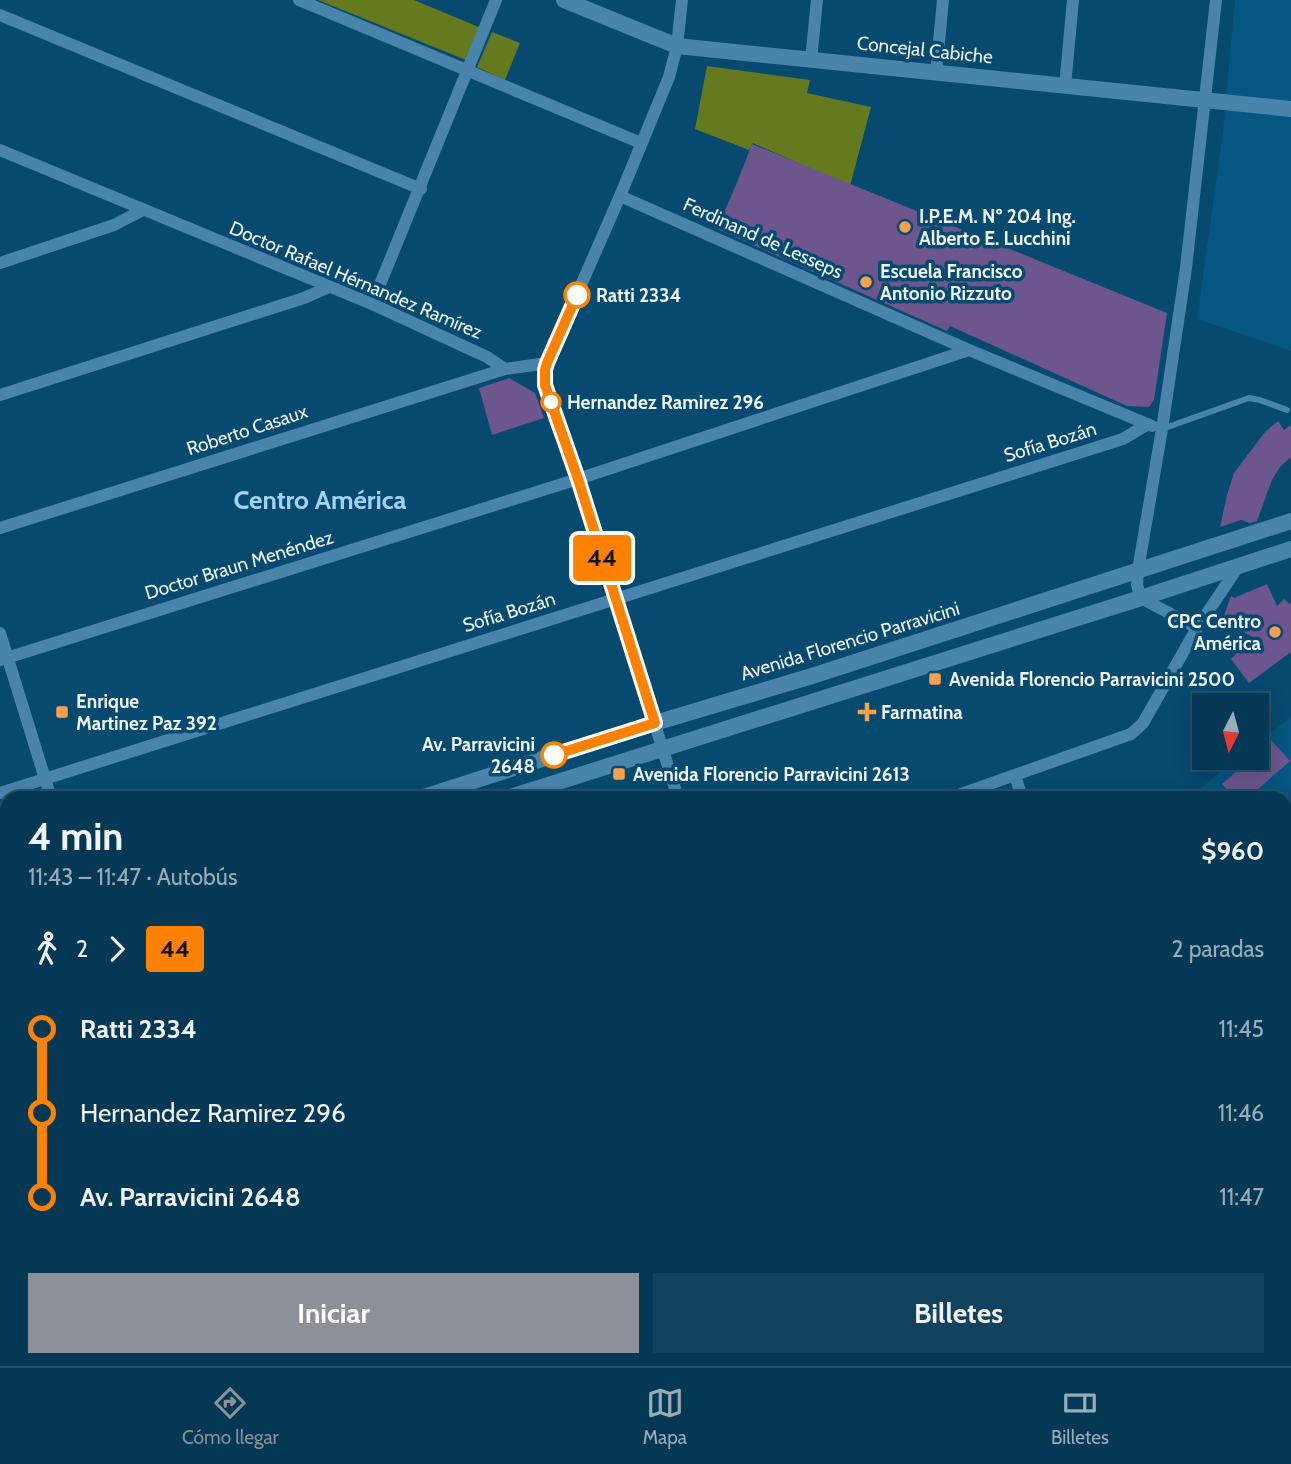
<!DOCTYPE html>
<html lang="es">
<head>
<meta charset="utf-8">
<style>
  body { margin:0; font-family:Cabin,sans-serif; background:#12435e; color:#f1f3f6; height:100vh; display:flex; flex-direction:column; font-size:26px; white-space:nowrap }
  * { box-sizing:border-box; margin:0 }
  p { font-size:23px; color:#97acb8 }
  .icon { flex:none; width:38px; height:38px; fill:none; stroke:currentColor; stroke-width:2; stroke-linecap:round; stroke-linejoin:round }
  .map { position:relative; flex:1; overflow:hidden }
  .details { position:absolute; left:0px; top:791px; width:1292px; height:576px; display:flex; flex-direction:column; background:#043854; border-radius:21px 21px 0 0; box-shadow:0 4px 18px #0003,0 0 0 2px #25526b }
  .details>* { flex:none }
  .badge { padding:0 14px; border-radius:5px; font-size:24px; line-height:46px }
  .needle { width:46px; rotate:186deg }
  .fabs { position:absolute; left:1192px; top:693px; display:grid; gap:14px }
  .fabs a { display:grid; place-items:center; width:77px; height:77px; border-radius:0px; background:#043854; box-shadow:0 4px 18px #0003,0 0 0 2px #25526b; font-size:35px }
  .map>.badge { position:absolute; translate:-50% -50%; box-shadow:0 0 0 4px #fff }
  .legs { display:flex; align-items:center; gap:10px; height:77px; padding:0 28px; font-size:23px }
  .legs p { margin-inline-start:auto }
  .summary { display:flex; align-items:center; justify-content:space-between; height:119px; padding:0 28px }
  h1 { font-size:38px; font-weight:700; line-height:52px }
  .primary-button { display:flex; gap:14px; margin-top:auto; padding:14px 28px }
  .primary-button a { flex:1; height:80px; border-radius:0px; background:#8c9099; color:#fff; font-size:28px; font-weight:700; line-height:80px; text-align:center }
  .primary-button a+a { background:#12435e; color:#f1f3f6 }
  ul { padding:0 28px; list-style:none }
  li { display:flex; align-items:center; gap:24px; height:84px; font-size:26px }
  li i { display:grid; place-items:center; width:10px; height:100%; margin:0 9px; background:currentColor }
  li i::after { content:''; width:18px; height:18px; margin:-9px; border:5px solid; border-radius:50%; background:#043854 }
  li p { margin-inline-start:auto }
  li:first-child i { background:linear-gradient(#0000 50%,currentColor 0) }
  li:last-child i { background:linear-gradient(currentColor 50%,#0000 0) }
  .dock { display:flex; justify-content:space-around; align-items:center; height:98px; border-top:2px solid #25526b; background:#043854; font-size:19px; color:#97acb8 }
  .dock a { display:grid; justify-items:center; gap:4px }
  .dock .active { color:#8c9099 }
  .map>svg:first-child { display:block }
</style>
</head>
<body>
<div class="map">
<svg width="1291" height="1366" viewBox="0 0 1291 1366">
  <rect width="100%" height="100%" fill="#064a70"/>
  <!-- built -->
  <path fill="#055680" d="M1235,0H1291V351L1197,319L1223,132Z
    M1291,717V1366H724L725,1360H1284V798H1188L1239,758H1256L1257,744Z"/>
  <!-- green -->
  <path fill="#65791e" d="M318,0H414L481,28L466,60Z
    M492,32L520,43L505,80L477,67Z
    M707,66L810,80L807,93L871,107L850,186L753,143L749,150L695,129Z"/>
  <!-- building -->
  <path fill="#6c568d" d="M752,144L1167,313L1154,400L1149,407L1127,406L950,326L947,331L717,229L738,180Z
    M509,378L535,393L544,418L492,435L479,388Z
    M1278,421L1284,430L1291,425V457L1280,467L1272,480L1257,521L1250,523L1241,520L1220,527L1227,495L1234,473L1265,432Z
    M1267,584L1277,606L1284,599L1291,605V652L1249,683L1231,659L1253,637L1222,621L1231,596L1234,598Z
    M1271,740L1290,761L1248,798H1235L1222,784L1252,758H1256V753Z"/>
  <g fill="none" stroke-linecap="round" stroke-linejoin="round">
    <!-- lane -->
    <path stroke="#4984ad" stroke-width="6" d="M1162,429L1249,398L1260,400L1287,410"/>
    <!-- street -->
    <path stroke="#4984ad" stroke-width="12" d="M299,0L641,143
      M0,15L421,189
      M811,60L817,0
      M936,73L943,0
      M1065,86L1073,0
      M0,150L372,304L487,357L505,369L547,363
      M620,196L969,350L1152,426
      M0,263L114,225L143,210
      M372,304L496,0
      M0,395L304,298L329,287
      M0,528L505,369
      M1197,628L1141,598L1137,585L1138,570L1162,429L1186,268L1216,0
      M0,633L51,798
      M0,660L578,479L969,350
      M1015,775L1022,798
      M0,793L1123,439L1148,424
      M678,798L578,479L545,385V370L547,363L620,196L669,77L677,46L682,0
      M950,798L1131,734L1143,723L1197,628L1238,567
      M1284,1065H1291
      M0,1096L7,1094
      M0,1170L7,1164
      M1284,1253H1291
      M0,1334L7,1328
      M425,1360L446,1366
      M160,1366L168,1360
      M354,1366L362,1360
      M560,1366L567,1360
      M921,1366L925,1360
      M1048,1366L1049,1360"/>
    <!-- secondary -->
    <path stroke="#4984ad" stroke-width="16" d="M564,0L677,46L1291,109
      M420,798L655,723L812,676L1291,521
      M507,798L1141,598L1291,549
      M0,926L7,924
      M0,960L7,957"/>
  </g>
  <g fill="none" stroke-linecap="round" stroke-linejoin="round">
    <defs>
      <path id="line-1" d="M554,755L655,723L578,479L545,385V370L547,363L577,295"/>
    </defs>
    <!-- line-1 casing -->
    <use href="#line-1" stroke="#fff" stroke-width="16"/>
    <!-- line-1 -->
    <use href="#line-1" stroke="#ff8100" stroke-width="10"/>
  </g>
  <!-- markers -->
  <g fill="#f9a04c" stroke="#064a70" stroke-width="2.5">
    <circle cx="905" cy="227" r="7"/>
    <circle cx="866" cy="282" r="7"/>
    <circle cx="1275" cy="632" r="7"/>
    <rect x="928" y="672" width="14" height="14" rx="3.5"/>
    <rect x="55" y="705" width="14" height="14" rx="3.5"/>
    <path d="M863.5 701.5h7v7h7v7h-7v7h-7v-7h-7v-7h7z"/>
    <rect x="612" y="767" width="14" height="14" rx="3.5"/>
  </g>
  <g fill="#fff" stroke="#ff8100" stroke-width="3.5">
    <circle cx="577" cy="295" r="12"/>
    <circle cx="551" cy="402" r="9"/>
    <circle cx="554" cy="755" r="12"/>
  </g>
  <g text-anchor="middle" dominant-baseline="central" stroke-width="7" stroke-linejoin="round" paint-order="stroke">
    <!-- street labels -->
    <g font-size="19" fill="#eff5fa" stroke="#064a70">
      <text transform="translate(925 50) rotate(6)">Concejal Cabiche</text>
      <text transform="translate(763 238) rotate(24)">Ferdinand de Lesseps</text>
      <text transform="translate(356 280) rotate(23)">Doctor Rafael Hérnandez Ramírez</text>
      <text transform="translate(247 430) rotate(-18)">Roberto Casaux</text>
      <text transform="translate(1050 442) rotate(-17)">Sofía Bozán</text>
      <text transform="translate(239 565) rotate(-17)">Doctor Braun Menéndez</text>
      <text transform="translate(509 612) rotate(-17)">Sofía Bozán</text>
      <text transform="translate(850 641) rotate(-17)">Avenida Florencio Parravicini</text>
    </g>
    <!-- poi labels -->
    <g font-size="19" font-weight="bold" fill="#eff5fa" stroke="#064a70" text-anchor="start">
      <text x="919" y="216">I.P.E.M. Nº 204 Ing.<tspan x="919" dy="22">Alberto E. Lucchini</tspan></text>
      <text x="880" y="271">Escuela Francisco<tspan x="880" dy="22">Antonio Rizzuto</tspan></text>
      <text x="1261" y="621" text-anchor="end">CPC Centro<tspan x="1261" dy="22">América</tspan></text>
      <text x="949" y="679">Avenida Florencio Parravicini 2500</text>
      <text x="76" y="701">Enrique<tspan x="76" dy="22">Martinez Paz 392</tspan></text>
      <text x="881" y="712">Farmatina</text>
      <text x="633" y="774">Avenida Florencio Parravicini 2613</text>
    </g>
    <!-- stop labels -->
    <g font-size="19" font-weight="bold" fill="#eff5fa" stroke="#064a70" text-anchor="start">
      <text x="596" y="295">Ratti 2334</text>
      <text x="567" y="402">Hernandez Ramirez 296</text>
      <text x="535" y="744" text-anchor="end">Av. Parravicini<tspan x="535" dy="22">2648</tspan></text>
    </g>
    <!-- district labels -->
    <g font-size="26" font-weight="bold" fill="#a2d1f5" stroke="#064a70">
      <text x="320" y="500">Centro América</text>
    </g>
  </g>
</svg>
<div class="fabs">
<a><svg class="needle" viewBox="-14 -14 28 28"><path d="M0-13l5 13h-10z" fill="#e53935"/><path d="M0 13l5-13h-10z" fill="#97acb8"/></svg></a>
</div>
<b class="badge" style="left:602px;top:558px;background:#ff8100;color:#111">44</b>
<section class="details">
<div class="summary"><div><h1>4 min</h1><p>11:43 – 11:47 · Autobús</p></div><b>$960</b></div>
<div class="legs"><svg class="icon" aria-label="walk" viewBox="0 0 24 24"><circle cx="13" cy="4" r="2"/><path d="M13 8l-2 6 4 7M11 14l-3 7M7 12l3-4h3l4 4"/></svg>2<svg class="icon" aria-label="forward" viewBox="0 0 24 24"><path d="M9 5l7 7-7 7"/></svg><b class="badge" style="background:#ff8100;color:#111">44</b><p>2 paradas</p></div>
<ul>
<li><i style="color:#ff8100"></i><b>Ratti 2334</b><p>11:45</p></li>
<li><i style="color:#ff8100"></i><span>Hernandez Ramirez 296</span><p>11:46</p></li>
<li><i style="color:#ff8100"></i><b>Av. Parravicini 2648</b><p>11:47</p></li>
</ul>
<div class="primary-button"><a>Iniciar</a><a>Billetes</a></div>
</section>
</div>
<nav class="dock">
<a class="active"><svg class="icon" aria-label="directions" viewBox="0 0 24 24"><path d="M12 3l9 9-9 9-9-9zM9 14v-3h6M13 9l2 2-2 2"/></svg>Cómo llegar</a>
<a><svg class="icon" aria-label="map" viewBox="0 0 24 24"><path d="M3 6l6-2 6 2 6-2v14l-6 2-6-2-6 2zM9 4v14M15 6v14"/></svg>Mapa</a>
<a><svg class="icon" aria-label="tickets" viewBox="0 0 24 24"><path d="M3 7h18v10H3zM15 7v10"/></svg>Billetes</a>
</nav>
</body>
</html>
